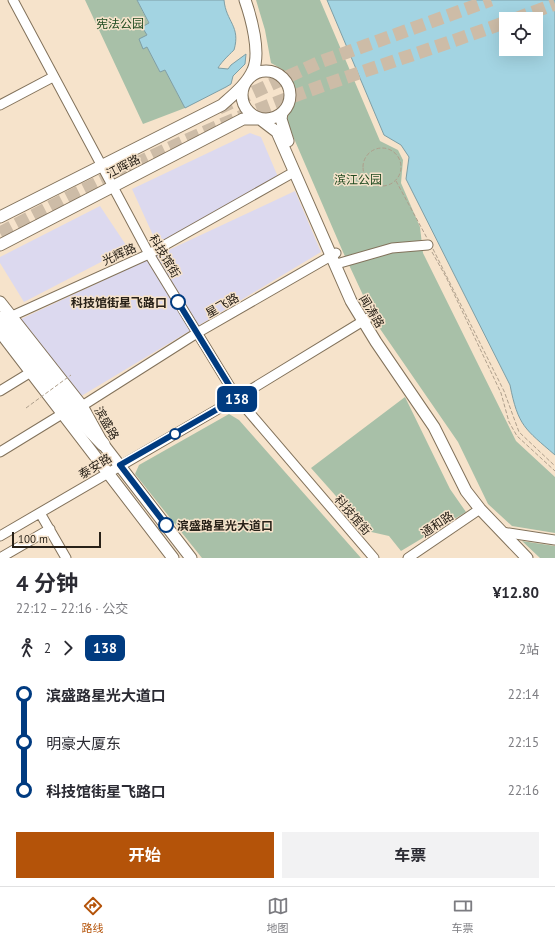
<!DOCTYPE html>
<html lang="zh">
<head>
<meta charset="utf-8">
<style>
  body { margin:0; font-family:"PT Sans","Noto Sans SC",sans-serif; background:#f2f2f3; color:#2b2b33; height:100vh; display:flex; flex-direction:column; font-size:15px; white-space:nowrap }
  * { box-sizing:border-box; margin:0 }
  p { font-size:13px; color:#7c7c81 }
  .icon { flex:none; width:22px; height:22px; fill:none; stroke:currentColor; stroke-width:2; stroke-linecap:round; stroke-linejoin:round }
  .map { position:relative; height:558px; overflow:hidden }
  .side { display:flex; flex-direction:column; background:#fff; flex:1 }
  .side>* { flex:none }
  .badge { padding:0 8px; border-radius:6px; font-size:14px; line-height:26px }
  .tools { position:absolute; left:499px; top:12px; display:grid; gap:8px }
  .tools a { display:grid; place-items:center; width:44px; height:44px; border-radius:0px; background:#fff; box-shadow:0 4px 16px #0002; font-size:20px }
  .scale { position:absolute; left:12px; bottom:10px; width:89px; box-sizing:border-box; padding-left:4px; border:2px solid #282118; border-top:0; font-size:11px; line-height:14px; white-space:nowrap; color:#282118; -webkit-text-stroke:3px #f6e3cb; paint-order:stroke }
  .map>.badge { position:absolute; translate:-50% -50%; box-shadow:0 0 0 2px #fff }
  .legs { display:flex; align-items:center; gap:6px; height:44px; padding:0 16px; font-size:13px }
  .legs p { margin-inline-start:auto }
  .headline { display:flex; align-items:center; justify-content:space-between; height:68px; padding:0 16px }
  h1 { font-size:22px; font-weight:700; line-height:30px }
  .button { display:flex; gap:8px; margin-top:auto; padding:8px 16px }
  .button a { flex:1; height:46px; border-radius:0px; background:#b45309; color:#fff; font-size:16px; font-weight:700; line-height:46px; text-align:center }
  .button a+a { background:#f2f2f3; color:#2b2b33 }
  ul { padding:0 16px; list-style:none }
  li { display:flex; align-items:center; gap:14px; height:48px; font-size:15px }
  li i { display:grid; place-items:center; width:6px; height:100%; margin:0 5px; background:currentColor }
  li i::after { content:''; width:10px; height:10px; margin:-5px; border:3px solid; border-radius:50%; background:#fff }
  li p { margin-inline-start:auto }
  li:first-child i { background:linear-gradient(#0000 50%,currentColor 0) }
  li:last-child i { background:linear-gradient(currentColor 50%,#0000 0) }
  .tabs { display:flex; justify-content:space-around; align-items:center; height:56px; border-top:1px solid #e1e1e2; background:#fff; font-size:11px; color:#7c7c81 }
  .tabs a { display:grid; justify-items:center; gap:2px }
  .tabs .active { color:#b45309 }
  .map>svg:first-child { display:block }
</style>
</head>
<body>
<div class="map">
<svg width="555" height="558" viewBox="0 0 555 558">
  <rect width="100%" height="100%" fill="#f6e3cb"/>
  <!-- commercial -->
  <path fill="#dcd9ef" d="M250,133L261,137L281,184L157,244L132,189Z
    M295,191L321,252L78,398L21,319Z
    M100,206L128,248L24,302L0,263V257Z"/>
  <!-- green -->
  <path fill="#a8c0a8" d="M85,0H137L149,24L143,48L147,47L160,72L165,70L185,108L143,124Z
    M256,0H320L380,141L398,150L403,160L401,183L420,227L423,253L516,441L555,477V533L512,526L488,504L458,442L376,323L343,252L286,120L297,98L289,73L271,63L265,30Z
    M405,397L450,489L466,512L401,551L389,536L367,531L311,468Z
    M229,414L239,420L361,558H202L135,474L139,465Z
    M522,541L555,546V558H540Z"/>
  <!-- water -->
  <path fill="#a3d4e2" stroke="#7e9ea5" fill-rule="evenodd" d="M137,0H224C226,22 241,26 234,50C233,51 221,62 218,68L228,69L231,65L246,54L245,64L233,76L231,84L226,87L185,108L165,70L160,72L147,47L143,49L139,39L147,35L142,27L149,23Z
    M327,0H555V455C525,429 518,426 510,385L406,179L409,157L401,145L384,135ZM506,19H536V49H506Z"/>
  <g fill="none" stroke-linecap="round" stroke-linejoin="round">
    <!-- highway-tunnel -->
    <path stroke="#cdbca7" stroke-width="13" stroke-dasharray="13 6" stroke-linecap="butt" d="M515,19L555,4
      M219,108L320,62L491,0
      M0,233C74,194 150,155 228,122C318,84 414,56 506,22"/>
    <defs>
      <path id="minor" d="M13,0L149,254L237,398L374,558
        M0,105L53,77
        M340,263L392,248L428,245
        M12,316L149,254L294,172
        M0,391L31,372
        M82,406L197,333L336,253
        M0,452L62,414
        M40,513L66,558
        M502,532L555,540
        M0,536L237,398L368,318
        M0,558L50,529
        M408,558L480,509"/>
      <path id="major" d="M242 95a24 24 0 1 1 48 0a24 24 0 1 1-48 0Z
        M282,113L281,119L288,141
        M0,217L222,105C233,95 247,84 253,70C261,53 251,17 245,0
        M0,245L243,119H260L277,132L351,301L376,342L434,427L466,491L480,509L527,558
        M0,302L82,406L103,444L191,558
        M0,332L173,558"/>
      <path id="highway" d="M0,318L80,420L103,444"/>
    </defs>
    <!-- minor casing -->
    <use href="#minor" stroke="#82725b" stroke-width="11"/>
    <!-- major casing -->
    <use href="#major" stroke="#82725b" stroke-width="13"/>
    <!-- highway casing -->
    <use href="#highway" stroke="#82725b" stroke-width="15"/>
    <!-- path -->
    <path stroke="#ae9f8c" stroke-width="1" stroke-dasharray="4 2" stroke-linecap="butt" d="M363 167a19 19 0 1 1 38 0a19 19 0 1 1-38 0Z
      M396,181L427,238
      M433,249L504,391L519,432L555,466
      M432,252L446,277L501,393L509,422L517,436L555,471"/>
    <!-- minor -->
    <use href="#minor" stroke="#fff" stroke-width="9"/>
    <!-- major -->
    <use href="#major" stroke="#fff" stroke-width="11"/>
    <!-- highway -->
    <use href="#highway" stroke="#fff" stroke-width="13"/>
    <!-- path-bridge -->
    <path stroke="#ae9f8c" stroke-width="1" stroke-dasharray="4 2" stroke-linecap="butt" d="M26,408L71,375"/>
  </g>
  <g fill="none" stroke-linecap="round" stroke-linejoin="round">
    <defs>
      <path id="line-1" d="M166,525L120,465L237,398L178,302"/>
    </defs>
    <!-- line-1 casing -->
    <use href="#line-1" stroke="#fff" stroke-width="9"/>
    <!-- line-1 -->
    <use href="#line-1" stroke="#003b80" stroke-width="6"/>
  </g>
  <!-- markers -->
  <g fill="#fff" stroke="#003b80" stroke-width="2">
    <circle cx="178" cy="302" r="7"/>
    <circle cx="175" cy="434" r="5"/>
    <circle cx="166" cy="525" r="7"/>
  </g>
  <g text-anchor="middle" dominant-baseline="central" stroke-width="3" stroke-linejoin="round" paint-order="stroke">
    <!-- park labels -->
    <g font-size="12" fill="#214c22" stroke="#f6e3cb">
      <text x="120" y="23">宪法公园</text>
      <text x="358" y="179">滨江公园</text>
    </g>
    <!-- street labels -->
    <g font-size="12" fill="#282118" stroke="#f6e3cb">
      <text transform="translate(123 166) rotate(-27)">江晖路</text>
      <text transform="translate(119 254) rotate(-24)">光辉路</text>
      <text transform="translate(165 256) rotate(59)">科技馆街</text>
      <text transform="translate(222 305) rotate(-30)">星飞路</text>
      <text transform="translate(372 311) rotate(59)">闻涛路</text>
      <text transform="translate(107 423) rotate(60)">滨盛路</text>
      <text transform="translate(95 466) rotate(-32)">泰安路</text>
      <text transform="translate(353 515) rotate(49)">科技馆街</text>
      <text transform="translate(437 524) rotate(-34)">通和路</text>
    </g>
    <!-- stop labels -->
    <g font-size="12" font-weight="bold" fill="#282118" stroke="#f6e3cb" text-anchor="end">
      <text x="167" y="302">科技馆街星飞路口</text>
      <text x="177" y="525" text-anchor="start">滨盛路星光大道口</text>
    </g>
  </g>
</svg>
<div class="tools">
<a><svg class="icon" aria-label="locate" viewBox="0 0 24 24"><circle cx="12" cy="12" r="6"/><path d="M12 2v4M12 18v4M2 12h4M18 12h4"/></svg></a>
</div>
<div class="scale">100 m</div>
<b class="badge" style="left:237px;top:399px;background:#003b80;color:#fff">138</b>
</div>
<section class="side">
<div class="headline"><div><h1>4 分钟</h1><p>22:12 – 22:16 · 公交</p></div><b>¥12.80</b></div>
<div class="legs"><svg class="icon" aria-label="walk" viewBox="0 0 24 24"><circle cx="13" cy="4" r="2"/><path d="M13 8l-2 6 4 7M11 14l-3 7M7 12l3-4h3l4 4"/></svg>2<svg class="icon" aria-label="forward" viewBox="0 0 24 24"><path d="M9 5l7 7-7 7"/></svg><b class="badge" style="background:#003b80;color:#fff">138</b><p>2站</p></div>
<ul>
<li><i style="color:#003b80"></i><b>滨盛路星光大道口</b><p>22:14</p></li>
<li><i style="color:#003b80"></i><span>明豪大厦东</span><p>22:15</p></li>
<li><i style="color:#003b80"></i><b>科技馆街星飞路口</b><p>22:16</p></li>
</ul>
<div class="button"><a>开始</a><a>车票</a></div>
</section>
<nav class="tabs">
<a class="active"><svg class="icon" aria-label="directions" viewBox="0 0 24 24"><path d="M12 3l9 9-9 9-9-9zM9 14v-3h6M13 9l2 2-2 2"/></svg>路线</a>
<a><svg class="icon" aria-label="map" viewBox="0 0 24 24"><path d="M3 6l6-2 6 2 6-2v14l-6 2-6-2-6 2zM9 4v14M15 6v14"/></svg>地图</a>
<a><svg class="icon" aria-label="tickets" viewBox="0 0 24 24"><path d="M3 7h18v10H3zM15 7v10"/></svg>车票</a>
</nav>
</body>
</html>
